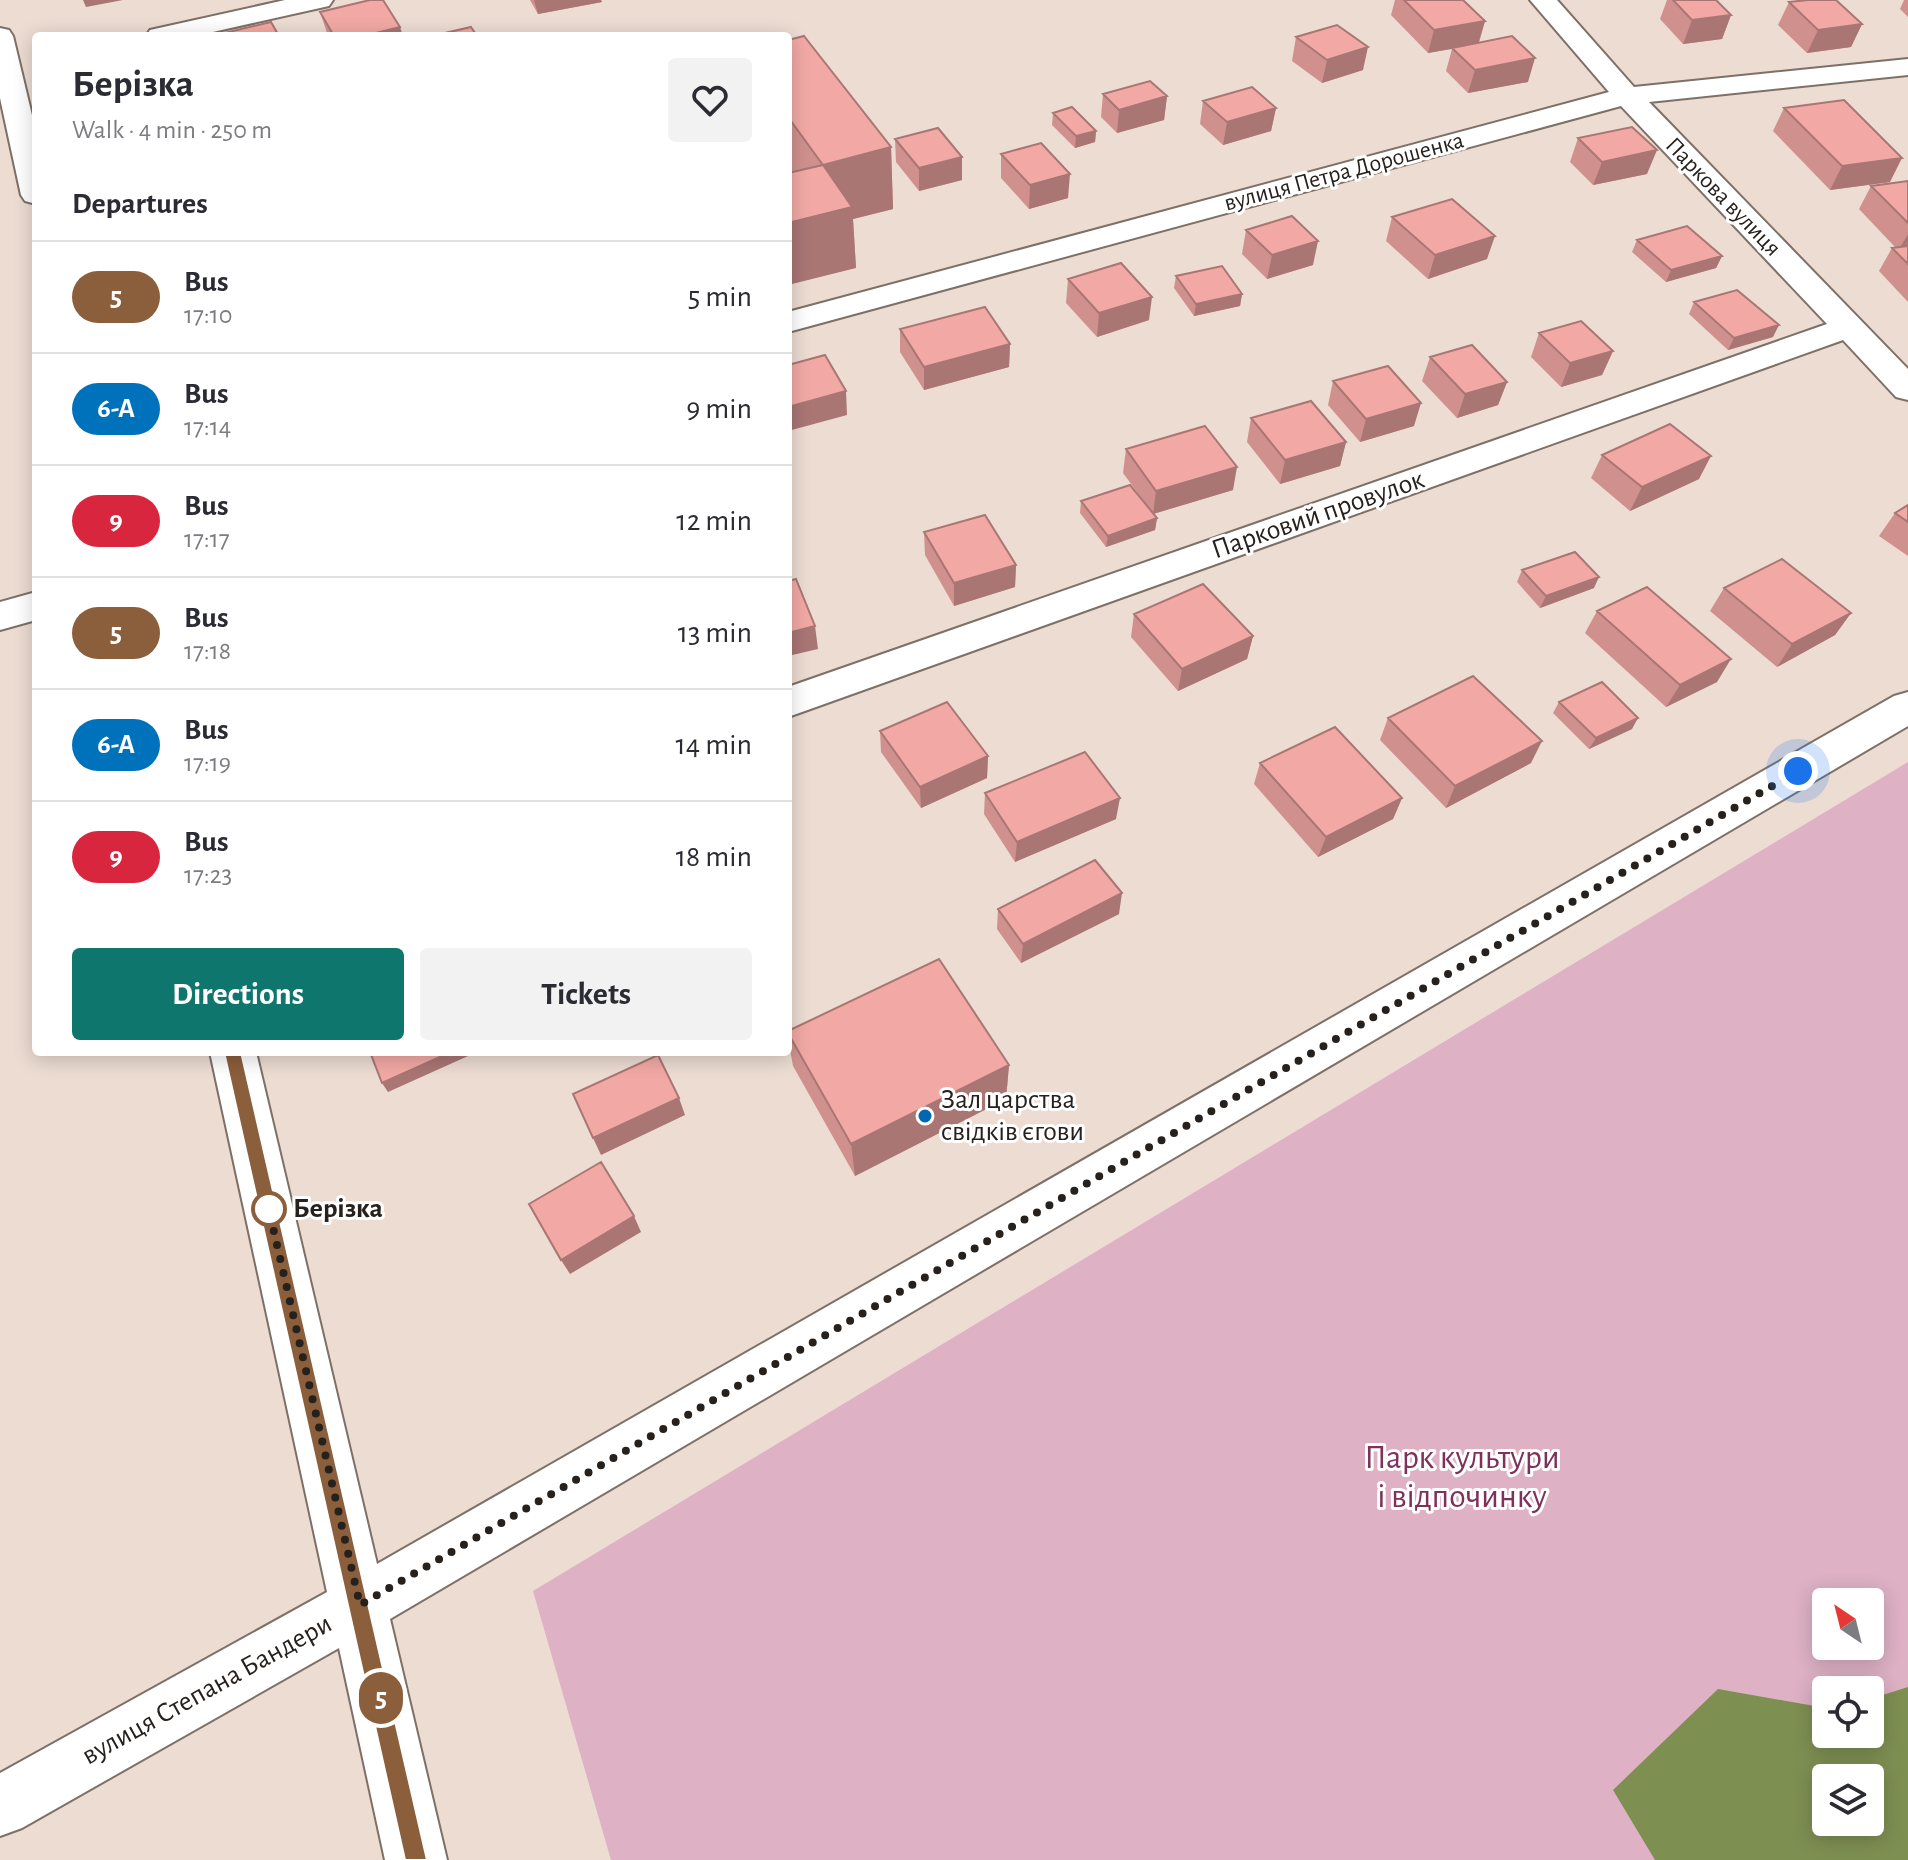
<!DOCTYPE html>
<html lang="en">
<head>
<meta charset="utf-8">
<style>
  body { margin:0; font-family:"Alegreya Sans",sans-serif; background:#f2f2f3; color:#2b2b33; height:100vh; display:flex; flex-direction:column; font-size:30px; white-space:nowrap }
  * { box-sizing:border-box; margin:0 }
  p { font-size:26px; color:#7c7c81 }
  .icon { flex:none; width:44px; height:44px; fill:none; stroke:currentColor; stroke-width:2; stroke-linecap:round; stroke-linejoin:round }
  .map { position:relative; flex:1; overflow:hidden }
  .panel { position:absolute; left:32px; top:32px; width:760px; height:1024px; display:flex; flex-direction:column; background:#fff; border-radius:8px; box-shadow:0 4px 20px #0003 }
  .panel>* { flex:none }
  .badge { padding:0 16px; border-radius:26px; font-size:28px; line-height:52px }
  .needle { width:52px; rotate:325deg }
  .tools { position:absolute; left:1812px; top:1588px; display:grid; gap:16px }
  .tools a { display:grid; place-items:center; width:72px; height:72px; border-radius:8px; background:#fff; box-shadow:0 4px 20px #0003; font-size:40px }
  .you { position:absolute; width:40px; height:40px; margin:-20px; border:6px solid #fff; border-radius:50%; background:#1a73e8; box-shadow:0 0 0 12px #1a73e833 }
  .map>.badge { position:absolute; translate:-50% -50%; box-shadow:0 0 0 4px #fff }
  h2 { padding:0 40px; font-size:30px; line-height:72px }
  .round { display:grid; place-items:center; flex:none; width:84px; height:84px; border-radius:8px; background:#f2f2f3 }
  .overview { display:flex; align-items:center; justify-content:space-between; height:136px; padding:0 40px }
  h1 { font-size:38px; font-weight:700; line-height:60px }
  .cta { display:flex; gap:16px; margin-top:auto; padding:16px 40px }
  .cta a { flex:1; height:92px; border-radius:8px; background:#0f766e; color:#fff; font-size:32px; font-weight:700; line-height:92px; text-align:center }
  .cta a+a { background:#f2f2f3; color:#2b2b33 }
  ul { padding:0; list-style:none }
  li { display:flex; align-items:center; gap:24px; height:112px; padding:0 40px; border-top:2px solid #e1e1e2 }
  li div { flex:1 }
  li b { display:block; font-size:30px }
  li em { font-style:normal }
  li .badge { min-width:88px; font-weight:700; text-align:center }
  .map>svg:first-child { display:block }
</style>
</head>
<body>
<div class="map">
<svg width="1908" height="1860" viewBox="0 0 1908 1860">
  <rect width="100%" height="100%" fill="#ecdcd2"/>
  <!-- green -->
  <path fill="#deb1c5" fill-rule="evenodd" d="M1908,762V1860H611L533,1591ZM1826,1602H1870V1646H1826ZM1826,1690H1870V1734H1826ZM1826,1778H1870V1822H1826Z"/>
  <!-- water -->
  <path fill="#7e8f52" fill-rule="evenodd" d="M1908,1687V1860H1655L1613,1790L1718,1689L1826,1708V1734H1870V1699ZM1826,1778H1870V1822H1826Z"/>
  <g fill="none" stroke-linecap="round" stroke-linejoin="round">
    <defs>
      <path id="minor" d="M285,0H333L329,6L195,36H146L150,30Z
        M1530,0H1557L1634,87L1908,59V75L1649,102L1908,369V400L1896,397L1843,340L788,717V687L1827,324L1621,106L788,332V312L1609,92Z
        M0,28L9,30L13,36L36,132V204L25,201L21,195L0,98Z
        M36,592V620L0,630V602Z
        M1908,692V726L390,1619L447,1860H385L339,1648L22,1828L0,1836V1773L327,1592L210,1052H256L377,1564L1894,696Z"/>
    </defs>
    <!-- minor casing -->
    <use href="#minor" stroke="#7d7067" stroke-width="4"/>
    <!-- minor -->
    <use href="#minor" fill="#fff" fill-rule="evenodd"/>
  </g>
  <!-- wall -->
  <path fill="#d0918e" d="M530,0H601L602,2L538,14Z
    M1395,0H1463L1485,21L1479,43L1528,82L1468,93L1446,71L1452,49L1428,53L1391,15Z
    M1667,0H1716L1731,15L1722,39L1683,44L1660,19Z
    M1904,0H1908V17L1900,9Z
    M1789,2L1862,24L1851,47L1807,53L1778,25Z
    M320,12L403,36H328Z
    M1296,37L1363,70L1322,83L1292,61Z
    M788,40L891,147L893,209L853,219L856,268L788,170Z
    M1103,94L1167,96L1164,120L1117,133L1101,117Z
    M1203,101L1276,108L1271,131L1223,145L1200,124Z
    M1784,108L1890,182L1830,190L1773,131Z
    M1053,113L1096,131L1095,142L1075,148L1052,125Z
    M1578,138L1647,174L1593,185L1570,162Z
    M895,139L962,180L919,191L896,162Z
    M1001,154L1068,198L1029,209L1001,178Z
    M1908,181V302L1879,271L1892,248L1895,247L1859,209L1871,186Z
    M1392,217L1487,259L1428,279L1386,241Z
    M1246,230L1313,265L1267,279L1242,254Z
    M1637,240L1722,256L1716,268L1666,282L1632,252Z
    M1176,276L1242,294L1240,306L1194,316L1174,288Z
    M1068,279L1149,320L1097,337L1066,303Z
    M1694,302L1773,337L1728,350L1689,314Z
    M900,329L1010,344L1009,367L924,390L900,352Z
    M1539,333L1613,351L1602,375L1561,387L1531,357Z
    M1430,357L1507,382L1498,405L1457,418L1422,381Z
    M1333,381L1414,426L1360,442L1328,405Z
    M1251,418L1346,442L1340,466L1280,484L1247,442Z
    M1126,449L1233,490L1153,514L1157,518L1155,530L1106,547L1080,513L1081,501L1151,511L1123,473Z
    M1602,455L1699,479L1630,511L1591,478Z
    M1908,505V556L1879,536L1895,513Z
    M924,532L1016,565L1015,587L954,606L925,555Z
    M1522,570L1594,588L1540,608L1517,582Z
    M1724,588L1851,613L1835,635L1777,667L1710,611Z
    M1597,611L1717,682L1666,707L1585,633Z
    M1134,614L1253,636L1247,659L1178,691L1131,637Z
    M1559,702L1632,729L1589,749L1553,713Z
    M1388,718L1531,763L1446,808L1380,740Z
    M880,731L988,756L987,778L921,808L881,752Z
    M1260,763L1402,798L1393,819L1318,857L1254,784Z
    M985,793L1116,819L1015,862L984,814Z
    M998,909L1119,914L1021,963L997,929Z
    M788,1031L1009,1065L1006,1099L855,1176L793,1066L788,1038Z"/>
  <!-- shaded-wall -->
  <path fill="#a97674" d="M83,0H123L86,7Z
    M534,0H601L602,2L538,14Z
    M1731,15L1722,39L1683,44L1692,20Z
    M1485,21L1478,44L1428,53L1434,30Z
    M1862,24L1851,47L1807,53L1818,30Z
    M400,27L403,36H364Z
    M1368,47L1363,70L1322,83L1327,60Z
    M1535,58L1528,82L1468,93L1475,70Z
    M1167,96L1164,120L1117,133L1119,110Z
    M1276,108L1271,131L1223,145L1227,122Z
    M1096,131L1095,142L1075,148L1076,136Z
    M891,147L893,209L853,219L856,268L788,285V222L823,165Z
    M1657,150L1647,174L1593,185L1602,162Z
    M962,157V180L919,191V168Z
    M1902,158L1890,182L1830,190L1842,166Z
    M1070,174L1068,198L1029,209L1030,185Z
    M1908,234V249L1898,251Z
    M1495,236L1487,259L1428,279L1435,255Z
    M1318,241L1313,265L1267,279L1272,255Z
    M1722,256L1716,268L1666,282L1671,270Z
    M1242,294L1240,306L1194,316L1196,304Z
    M1152,297L1149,320L1097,337L1099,313Z
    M1779,325L1773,337L1728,350L1734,338Z
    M1010,344L1009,367L924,390V367Z
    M1613,351L1602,375L1561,387L1570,363Z
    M1507,382L1498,405L1457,418L1465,394Z
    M846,391L847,415L788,431V407Z
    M1421,403L1414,426L1360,442L1366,419Z
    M1346,442L1340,466L1280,484L1285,460Z
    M1711,456L1699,479L1630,511L1642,487Z
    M1237,467L1233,490L1153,514L1156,491Z
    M1157,518L1155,530L1106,547L1108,536Z
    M1016,565L1015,587L954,606V583Z
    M1599,577L1594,588L1540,608L1546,596Z
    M1851,613L1835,635L1777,667L1792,644Z
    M815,626L818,649L788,656V633Z
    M1253,636L1247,659L1178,691L1182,669Z
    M1731,659L1717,682L1666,707L1680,685Z
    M1638,718L1632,729L1589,749L1596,738Z
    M1542,741L1531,763L1446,808L1455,786Z
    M988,756L987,778L921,808L920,787Z
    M1120,798L1116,819L1015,862L1017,842Z
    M1402,798L1393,819L1318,857L1326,837Z
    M1122,893L1119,914L1021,963L1023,944Z
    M451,1052H477L388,1092L382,1083Z
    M1009,1065L1006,1099L855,1176L851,1144Z
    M679,1098L685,1115L601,1155L593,1138Z
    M634,1216L641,1232L570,1274L561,1260Z"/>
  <!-- building -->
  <path fill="#f2a9a5" stroke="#a97674" stroke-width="2" d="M370,0H383L400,27L364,36H334L320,12Z
    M1404,0H1463L1485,21L1434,30Z
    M1673,0H1716L1731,15L1692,20Z
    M1808,0H1836L1862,24L1818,30L1789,2Z
    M271,22L279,36H212Z
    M1337,25L1368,47L1327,60L1296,37Z
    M471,27L477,36H432Z
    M804,36L891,147L823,165L788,117V40Z
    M1512,36L1535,58L1475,70L1452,48Z
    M1150,81L1167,96L1119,110L1103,94Z
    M1252,87L1276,108L1227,122L1203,101Z
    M1844,100L1902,158L1842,166L1784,108Z
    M1072,107L1096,131L1076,136L1053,113Z
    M1632,127L1657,150L1602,162L1578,138Z
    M938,128L962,157L919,168L895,139Z
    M1041,143L1070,174L1030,185L1001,154Z
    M823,165L852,207L788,223V173Z
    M1908,181V223L1871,186Z
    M1452,199L1495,236L1435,255L1392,217Z
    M1292,216L1318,241L1272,255L1246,230Z
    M1687,226L1722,256L1671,270L1637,240Z
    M1908,246V264L1892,248Z
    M1121,263L1152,297L1099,313L1068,279Z
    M1222,266L1242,294L1196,304L1176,276Z
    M1737,290L1779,325L1734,338L1694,302Z
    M985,307L1010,344L924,367L900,329Z
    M1581,321L1613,351L1570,363L1539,333Z
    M1472,345L1507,382L1465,394L1430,357Z
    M825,355L846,391L788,407V365Z
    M1388,366L1421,403L1366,419L1333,381Z
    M1311,401L1346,442L1285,460L1251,418Z
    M1670,424L1711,456L1642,487L1602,455Z
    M1205,426L1237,467L1156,491L1126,449Z
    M1130,485L1157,518L1108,536L1081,501Z
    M1908,505V522L1895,513Z
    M985,515L1016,565L954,583L924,532Z
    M1575,552L1599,577L1546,596L1522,570Z
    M1782,559L1851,613L1792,644L1724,588Z
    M796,579L815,626L788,633V581Z
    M1203,584L1253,636L1182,669L1134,614Z
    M1647,587L1731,659L1680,685L1597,611Z
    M1473,676L1542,741L1455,786L1388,718Z
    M1602,682L1638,718L1596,738L1559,702Z
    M947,702L988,756L920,787L880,731Z
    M1335,727L1402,798L1326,837L1260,763Z
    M1085,752L1120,798L1017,842L985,793Z
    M1095,860L1122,893L1023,944L998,909Z
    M939,959L1009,1065L851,1144L788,1033V1031Z
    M370,1052H451L382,1083Z
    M658,1055L679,1098L593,1138L573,1094Z
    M601,1162L634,1216L561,1260L529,1204Z"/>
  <!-- line -->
  <path fill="#8b5e3c" stroke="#fff" stroke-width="2" d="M233,1045L241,1052L427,1860H405L224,1052Z"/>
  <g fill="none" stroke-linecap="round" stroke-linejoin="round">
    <!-- walk -->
    <path stroke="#27211e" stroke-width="8" stroke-dasharray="0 14.4" d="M269,1209L268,1206L360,1605L1798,771"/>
  </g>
  <!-- markers -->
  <circle fill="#0266b2" stroke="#fff" stroke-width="3" cx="925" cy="1116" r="8"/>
  <circle fill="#fff" stroke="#8b5e3c" stroke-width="4" cx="269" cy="1209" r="16"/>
  <g text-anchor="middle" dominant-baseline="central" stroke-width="6" stroke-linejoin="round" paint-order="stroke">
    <!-- far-street labels -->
    <g font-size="24" fill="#27211e" stroke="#fff">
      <text transform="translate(1344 172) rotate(-15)">вулиця Петра Дорошенка</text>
      <text transform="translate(1723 197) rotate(46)">Паркова вулиця</text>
    </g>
    <!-- street labels -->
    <g font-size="28" fill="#27211e" stroke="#fff">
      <text transform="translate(1318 515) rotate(-19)">Парковий провулок</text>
      <text transform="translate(207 1690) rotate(-29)">вулиця Степана Бандери</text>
    </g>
    <!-- poi labels -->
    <g font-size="28" fill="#27211e" stroke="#fff" text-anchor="start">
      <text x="941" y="1100">Зал царства<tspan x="941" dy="32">свідків єгови</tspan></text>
    </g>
    <!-- stop labels -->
    <g font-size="28" font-weight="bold" fill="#27211e" stroke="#fff" text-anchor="start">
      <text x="293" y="1209">Берізка</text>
    </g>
    <!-- near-park labels -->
    <g font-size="34" fill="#7e315a" stroke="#fff">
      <text x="1462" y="1458">Парк культури<tspan x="1462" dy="39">і відпочинку</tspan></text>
    </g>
  </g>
</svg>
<div class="tools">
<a><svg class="needle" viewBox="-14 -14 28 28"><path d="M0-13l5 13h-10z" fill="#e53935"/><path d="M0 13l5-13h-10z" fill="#7c7c81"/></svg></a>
<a><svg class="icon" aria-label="locate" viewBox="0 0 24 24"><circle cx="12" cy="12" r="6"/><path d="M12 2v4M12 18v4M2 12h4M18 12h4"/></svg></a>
<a><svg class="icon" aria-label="layers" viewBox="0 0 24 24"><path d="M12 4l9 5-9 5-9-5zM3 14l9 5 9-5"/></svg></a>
</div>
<div class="you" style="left:1798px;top:771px"></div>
<b class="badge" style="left:381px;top:1698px;background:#8b5e3c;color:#fff">5</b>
<section class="panel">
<div class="overview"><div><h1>Берізка</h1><p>Walk · 4 min · 250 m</p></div><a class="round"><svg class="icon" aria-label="heart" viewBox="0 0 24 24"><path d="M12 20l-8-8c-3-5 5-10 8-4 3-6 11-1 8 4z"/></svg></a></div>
<h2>Departures</h2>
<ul>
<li><span class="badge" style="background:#8b5e3c;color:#fff">5</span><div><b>Bus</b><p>17:10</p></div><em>5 min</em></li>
<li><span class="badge" style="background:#0072bc;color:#fff">6-А</span><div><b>Bus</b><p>17:14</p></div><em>9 min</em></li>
<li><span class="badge" style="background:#d7263d;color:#fff">9</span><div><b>Bus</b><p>17:17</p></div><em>12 min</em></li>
<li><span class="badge" style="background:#8b5e3c;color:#fff">5</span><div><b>Bus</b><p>17:18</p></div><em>13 min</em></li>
<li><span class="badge" style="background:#0072bc;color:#fff">6-А</span><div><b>Bus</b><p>17:19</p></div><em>14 min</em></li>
<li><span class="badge" style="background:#d7263d;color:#fff">9</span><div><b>Bus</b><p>17:23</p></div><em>18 min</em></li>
</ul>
<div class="cta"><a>Directions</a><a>Tickets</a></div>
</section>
</div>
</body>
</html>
